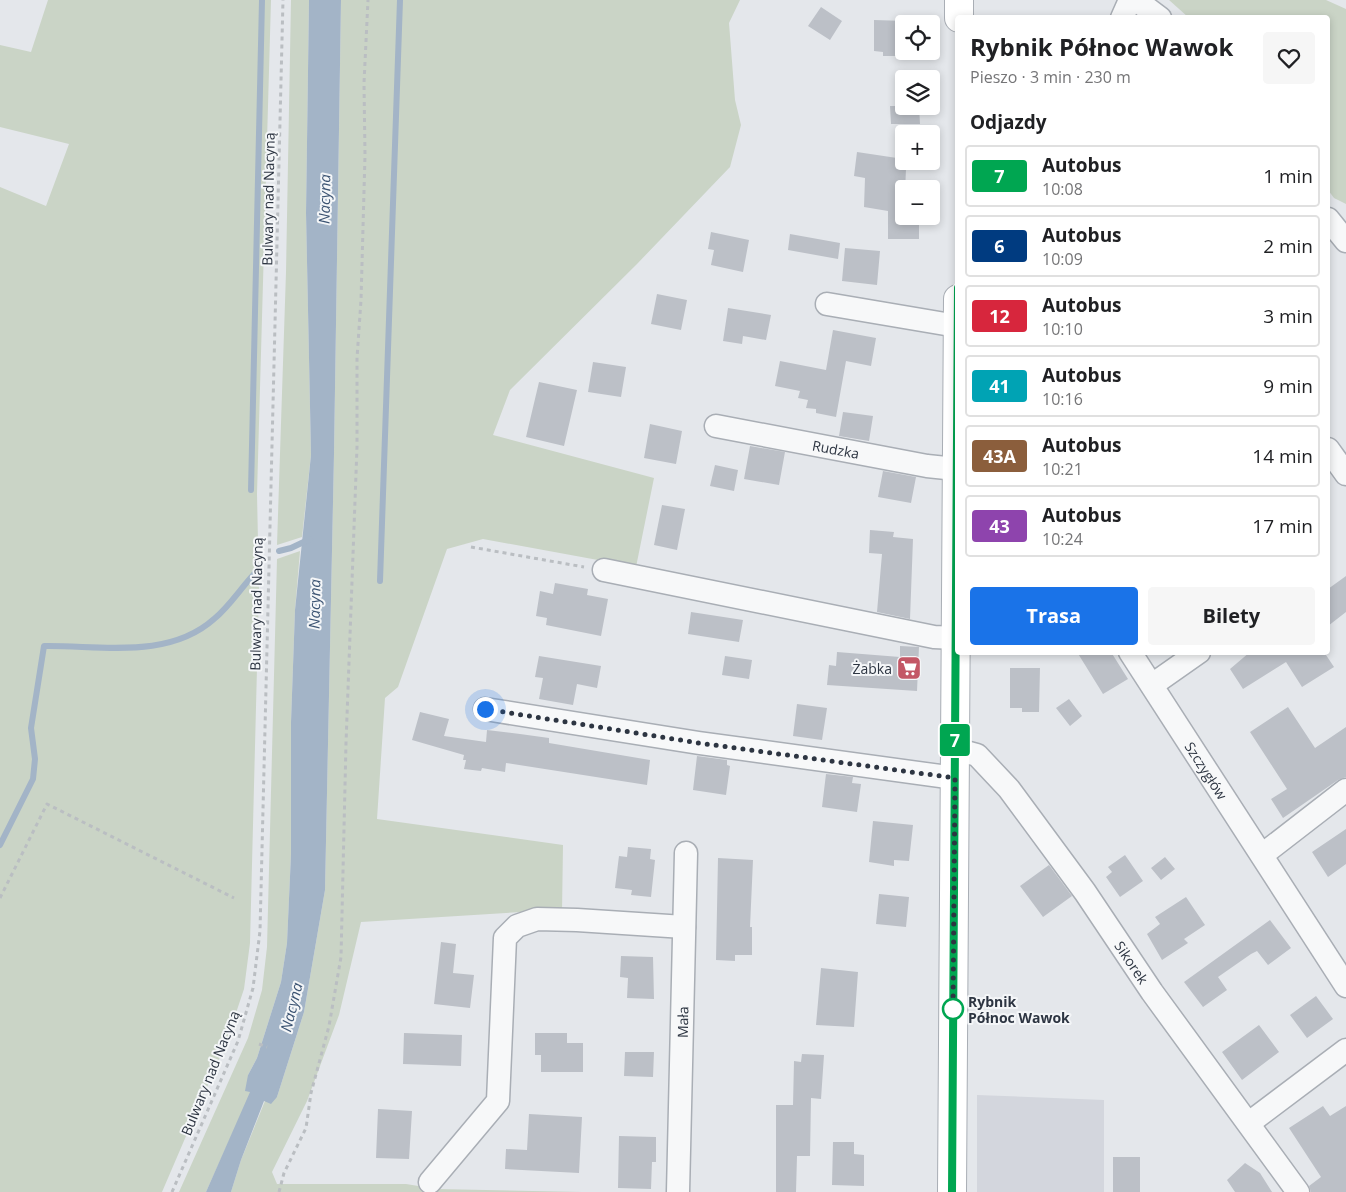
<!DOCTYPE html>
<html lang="pl">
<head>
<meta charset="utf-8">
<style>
  body { margin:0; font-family:"Open Sans",sans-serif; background:#f6f6f6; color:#202124; height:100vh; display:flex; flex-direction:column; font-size:19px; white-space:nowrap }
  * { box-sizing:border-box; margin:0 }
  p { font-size:16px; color:#757577 }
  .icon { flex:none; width:28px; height:28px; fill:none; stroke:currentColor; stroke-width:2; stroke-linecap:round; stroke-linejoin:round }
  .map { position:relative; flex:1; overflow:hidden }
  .details { position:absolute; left:955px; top:15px; width:375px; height:640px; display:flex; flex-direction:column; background:#fff; border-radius:5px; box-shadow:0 2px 8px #0003 }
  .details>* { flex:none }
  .badge { padding:0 10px; border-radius:4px; font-size:18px; line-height:32px }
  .tools { position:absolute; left:895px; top:15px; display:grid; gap:10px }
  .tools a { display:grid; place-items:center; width:45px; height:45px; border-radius:5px; background:#fff; box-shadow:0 2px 8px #0003; font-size:25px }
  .you { position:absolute; width:25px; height:25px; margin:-12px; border:4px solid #fff; border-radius:50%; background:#1a73e8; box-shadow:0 0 0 8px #1a73e833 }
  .map>.badge { position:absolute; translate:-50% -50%; box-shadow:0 0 0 2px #fff }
  h2 { padding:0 15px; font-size:19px; line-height:45px }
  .round { display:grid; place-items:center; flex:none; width:52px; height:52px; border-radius:5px; background:#f6f6f6 }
  .headline { display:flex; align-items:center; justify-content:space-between; height:85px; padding:0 15px }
  h1 { font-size:24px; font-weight:700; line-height:38px }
  .cta { display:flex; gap:10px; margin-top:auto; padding:10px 15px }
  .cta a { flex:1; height:58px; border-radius:5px; background:#1a73e8; color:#fff; font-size:20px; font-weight:700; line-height:58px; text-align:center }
  .cta a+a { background:#f6f6f6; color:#202124 }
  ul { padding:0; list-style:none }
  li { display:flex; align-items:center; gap:15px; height:62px; margin:0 10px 8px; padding:0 5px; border:2px solid #e0e0e0; border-radius:5px }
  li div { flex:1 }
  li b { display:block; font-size:19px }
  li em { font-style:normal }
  li .badge { min-width:55px; font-weight:700; text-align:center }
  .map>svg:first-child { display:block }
</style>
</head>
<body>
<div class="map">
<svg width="1346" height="1192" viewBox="0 0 1346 1192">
  <rect width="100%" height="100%" fill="#e4e7eb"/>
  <!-- built -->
  <path fill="#d3d6dd" d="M977,1095L1104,1100V1192H977Z"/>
  <!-- green -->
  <path fill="#cad4c6" d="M48,0H271L257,494L259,589L250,943L244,989L226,1043L162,1192H0V187L46,206L69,144L0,127V45L31,52Z
    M291,0H309L306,213L311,455L302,537L277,545L286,272Z
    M341,0H740L729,23L735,100L741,125L730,167L637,264L510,390L493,435L654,478L636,567L483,539L447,549L398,687L385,698L377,819L563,845L562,912L538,911L361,922L339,1015L307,1101L272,1172L277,1184H406L437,1189L582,1192H231L241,1160L265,1101L277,1097L304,1012L325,890L334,454Z
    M1169,0H1326L1346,9V204L1334,198L1328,190V18L1188,17Z
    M300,551L295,610L291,722V854L287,943L281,982L257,1058L248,1075L251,1092L206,1192H179L248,1038L262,990L267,947L277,559Z"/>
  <!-- water -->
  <path fill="#a3b4c7" d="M309,0H341L334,454L325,890L304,1012L277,1097L271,1104L264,1101L241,1160L231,1192H206L250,1092L245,1091L248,1075L257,1058L281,982L287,943L291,854V722L295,610L311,455L306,213Z"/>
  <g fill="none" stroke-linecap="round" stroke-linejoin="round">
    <!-- stream -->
    <path stroke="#a3b4c7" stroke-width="6" d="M251,490L262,0
      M279,551L291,548L310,539
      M380,581L400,0
      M0,845L33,779L35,759L31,728L44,646C100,645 168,660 214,619C232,604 243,584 260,568"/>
  </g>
  <!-- building -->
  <path fill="#bcc0c7" d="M821,7L842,21L830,40L808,26Z
    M874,20L906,21L904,24L905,56H883V52L874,51Z
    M890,106H919L920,124H891Z
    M857,152L897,158L896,167L906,169L904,216H919V239H888V211L864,207L865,178L854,176Z
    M711,232L749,240L743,272L711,265L714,250L708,249Z
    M790,234L840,243L838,259L788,250Z
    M845,248L880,251L877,285L842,281Z
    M657,294L687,300L681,330L651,324Z
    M728,308L771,315L766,340L743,336L742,344L723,341Z
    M833,330L876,338L871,366L846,361L836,417L816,413V409L806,408L808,400L798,398L800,391L775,386L780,361L826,370Z
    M593,362L626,367L621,397L588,392Z
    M539,382L577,390L564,446L526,437Z
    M843,412L873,416L869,441L839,436Z
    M650,424L682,431L676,464L644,458Z
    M750,446L785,452L779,485L744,479Z
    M715,465L738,470L734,491L710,486Z
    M883,471L916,477L911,503L878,497Z
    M662,505L685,509L677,550L654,545Z
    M870,530L894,532L893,537L913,539L910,619L877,612L882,554L869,553Z
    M1346,576V612L1328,626V589Z
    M555,583L588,589L587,595L608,599L601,636L546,625L547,618L536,616L540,591L553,594Z
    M691,612L743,620L739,642L688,634Z
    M900,646L919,647L917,691L827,685L829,665L836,666L837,652L900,657Z
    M1077,652H1111L1128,679L1103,694Z
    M1250,652H1324L1334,667L1302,687L1286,662L1243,689L1230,669Z
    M539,656L601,666L597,688L577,684L573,705L539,699L543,678L535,677Z
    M725,656L752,660L749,679L722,675Z
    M1010,668H1040L1039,712H1022V708H1010Z
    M1069,699L1082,716L1070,726L1056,708Z
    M797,704L827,708L822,740L793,736Z
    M1288,707L1315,748L1346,727V777L1338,780L1283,818L1271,799L1287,789L1250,732Z
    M420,712L449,719L444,736L486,742L487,730L520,734L549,738V743L650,760L647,785L506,763L505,772L482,768L481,771L464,769L466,760H463L464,755L412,740Z
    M697,756L727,760V765L730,766L726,795L693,790Z
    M826,774L853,777L852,783L861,784L857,812L822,807Z
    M873,821L913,825L909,861L894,860V866L869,862Z
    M1346,829V864L1328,877L1312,852Z
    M628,847L651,849L650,859L655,860L651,897L631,895L632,890L615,888L619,856L627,857Z
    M1125,855L1143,881L1120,897L1106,877L1112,872L1108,867Z
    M1165,857L1175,869L1161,880L1151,868Z
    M718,858L753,860L750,927H752V955H735V961L716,960Z
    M1049,865L1072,896L1043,917L1020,886Z
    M879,894L909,897L906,927L876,924Z
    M1186,897L1205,925L1184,939L1188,943L1162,960L1147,934L1160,924L1155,917Z
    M1270,920L1291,948L1268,965L1257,951L1251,954L1218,977L1227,990L1203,1007L1184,982Z
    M441,942L456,944L453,973L474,975L470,1008L434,1004Z
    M621,956L653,957L654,999L627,998L628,978L620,977Z
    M821,968L858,972L854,1027L816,1025Z
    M1316,996L1333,1019L1307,1038L1290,1015Z
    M1259,1025L1279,1052L1242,1080L1222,1052Z
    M404,1033L462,1035L461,1066L403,1064Z
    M535,1033H567V1043H583V1072H541V1055H535Z
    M625,1052H654L653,1077L624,1076Z
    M802,1054L824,1055L821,1099L811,1098L810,1156H797L796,1192H776V1105H793L794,1061L801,1062Z
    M1323,1106L1330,1116L1346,1106V1192H1311L1309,1186L1321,1177L1289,1128Z
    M378,1109L412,1111L409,1159L376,1158Z
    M529,1114L582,1117L579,1173L505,1169L506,1149L527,1150Z
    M619,1136L656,1137V1162H652L651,1189L618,1188Z
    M833,1142H854V1154L864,1155V1186L832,1185Z
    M1113,1157H1140V1192H1113Z
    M1245,1163L1260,1173L1272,1192H1235L1227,1180Z"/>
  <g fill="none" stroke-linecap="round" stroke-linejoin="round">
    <defs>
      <g id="street">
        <path d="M1136,0L1160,18"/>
        <path d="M1122,18L1130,0"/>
        <path d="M1328,219L1346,241"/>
        <path d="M827,304L957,326"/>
        <path id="s1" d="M716,426L927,466L956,469"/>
        <path d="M1328,449L1346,474"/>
        <path d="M604,570L934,637L955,638"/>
        <path id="s2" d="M1130,652L1346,986"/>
        <path d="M1152,685L1199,652"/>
        <path d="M485,709L699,743L955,778"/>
        <path id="s3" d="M955,749L977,755L1009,789L1085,892L1152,992L1298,1192"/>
        <path d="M1262,855L1346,790"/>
        <path d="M1249,1123L1346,1050"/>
        <path d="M430,1182L498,1101L505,938L517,926L537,919L577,920L684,927"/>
        <path id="s4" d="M678,1192L686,853"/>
      </g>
      <path id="secondary" d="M959,0V18
        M952,1192L958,299"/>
    </defs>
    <!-- street casing -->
    <use href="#street" stroke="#a9aeb5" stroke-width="25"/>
    <!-- secondary casing -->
    <use href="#secondary" stroke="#a9aeb5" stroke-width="30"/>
    <!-- path -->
    <path stroke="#babec2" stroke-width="3" stroke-dasharray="4 4" stroke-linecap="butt" d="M471,547L584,567
      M0,898L47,804L234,898
      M259,1044L267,1047
      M172,1192L238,1041L253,988L260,931L283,0
      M279,1192L284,1173L306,1128L311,1093L329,1026L341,957L346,743L357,447V358L361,300L365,155L364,83L368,0"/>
    <!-- street -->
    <use href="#street" stroke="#f7f8f9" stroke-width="22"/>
    <!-- secondary -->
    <use href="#secondary" stroke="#fff" stroke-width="28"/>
  </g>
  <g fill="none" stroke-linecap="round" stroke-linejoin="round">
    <defs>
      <path id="line" d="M952,1192L958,288"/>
    </defs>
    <!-- line casing -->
    <use href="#line" stroke="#fff" stroke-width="11"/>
    <!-- line -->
    <use href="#line" stroke="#00a651" stroke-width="8"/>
    <!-- walk -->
    <path stroke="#2d3542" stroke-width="5" stroke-dasharray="0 9" d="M485,709L699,743L955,778L953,1009"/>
  </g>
  <!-- icons -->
  <defs>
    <symbol id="supermarket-square" viewBox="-11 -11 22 22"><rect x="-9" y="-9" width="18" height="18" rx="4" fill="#c35766" stroke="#f4f6f8"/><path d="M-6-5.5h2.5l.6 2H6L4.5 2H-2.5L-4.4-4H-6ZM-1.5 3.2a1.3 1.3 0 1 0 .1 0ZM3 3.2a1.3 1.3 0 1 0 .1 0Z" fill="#fff"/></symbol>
  </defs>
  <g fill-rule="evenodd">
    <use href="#supermarket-square" x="895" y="654" width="28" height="28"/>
  </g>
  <!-- markers -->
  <circle fill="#fff" stroke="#00a651" stroke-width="2.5" cx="953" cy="1009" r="10"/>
  <g text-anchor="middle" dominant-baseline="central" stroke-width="4" stroke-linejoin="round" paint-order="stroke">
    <!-- street labels -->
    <g font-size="14" fill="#2d3542" stroke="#f4f6f8">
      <text transform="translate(268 199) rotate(-89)">Bulwary nad Nacyną</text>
      <text stroke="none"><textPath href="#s1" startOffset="122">Rudzka</textPath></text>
      <text transform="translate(256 604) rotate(-89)">Bulwary nad Nacyną</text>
      <text stroke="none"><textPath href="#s2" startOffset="141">Szczygłów</textPath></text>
      <text stroke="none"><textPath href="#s3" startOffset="282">Sikorek</textPath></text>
      <text stroke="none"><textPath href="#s4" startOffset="170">Mała</textPath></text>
      <text transform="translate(210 1073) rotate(-68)">Bulwary nad Nacyną</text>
    </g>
    <!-- poi labels -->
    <g font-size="14" fill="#2d3542" stroke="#f4f6f8" text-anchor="end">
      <text x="892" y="668">Żabka</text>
    </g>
    <!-- stop labels -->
    <g font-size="14" font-weight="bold" fill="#2d3542" stroke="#f4f6f8" text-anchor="start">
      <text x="968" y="1001">Rybnik<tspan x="968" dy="16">Północ Wawok</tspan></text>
    </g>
    <!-- water labels -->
    <g font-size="15" font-style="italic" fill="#3b5372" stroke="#f4f6f8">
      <text transform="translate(324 199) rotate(-89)">Nacyna</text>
      <text transform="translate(314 604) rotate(-89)">Nacyna</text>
      <text transform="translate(291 1007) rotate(-76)">Nacyna</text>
    </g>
  </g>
</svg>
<div class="tools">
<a><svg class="icon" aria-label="locate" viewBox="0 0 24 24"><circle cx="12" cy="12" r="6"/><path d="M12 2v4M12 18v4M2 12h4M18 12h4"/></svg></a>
<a><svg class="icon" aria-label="layers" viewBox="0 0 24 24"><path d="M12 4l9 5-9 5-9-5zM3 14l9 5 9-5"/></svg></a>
<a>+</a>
<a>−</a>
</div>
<div class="you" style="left:485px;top:709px"></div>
<b class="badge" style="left:955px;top:740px;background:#00a651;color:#fff">7</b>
<section class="details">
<div class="headline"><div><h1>Rybnik Północ Wawok</h1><p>Pieszo · 3 min · 230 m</p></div><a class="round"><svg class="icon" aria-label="heart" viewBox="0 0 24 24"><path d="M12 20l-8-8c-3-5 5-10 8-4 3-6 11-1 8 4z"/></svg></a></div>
<h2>Odjazdy</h2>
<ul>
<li><span class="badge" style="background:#00a651;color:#fff">7</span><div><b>Autobus</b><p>10:08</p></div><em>1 min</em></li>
<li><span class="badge" style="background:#003b80;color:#fff">6</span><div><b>Autobus</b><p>10:09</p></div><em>2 min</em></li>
<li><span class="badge" style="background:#d7263d;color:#fff">12</span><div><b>Autobus</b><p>10:10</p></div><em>3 min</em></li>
<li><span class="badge" style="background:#00a3b4;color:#fff">41</span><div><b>Autobus</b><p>10:16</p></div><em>9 min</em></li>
<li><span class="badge" style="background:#8b5e3c;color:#fff">43A</span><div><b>Autobus</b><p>10:21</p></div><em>14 min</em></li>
<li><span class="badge" style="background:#8e44ad;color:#fff">43</span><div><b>Autobus</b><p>10:24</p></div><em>17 min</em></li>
</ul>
<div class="cta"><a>Trasa</a><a>Bilety</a></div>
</section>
</div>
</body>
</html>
